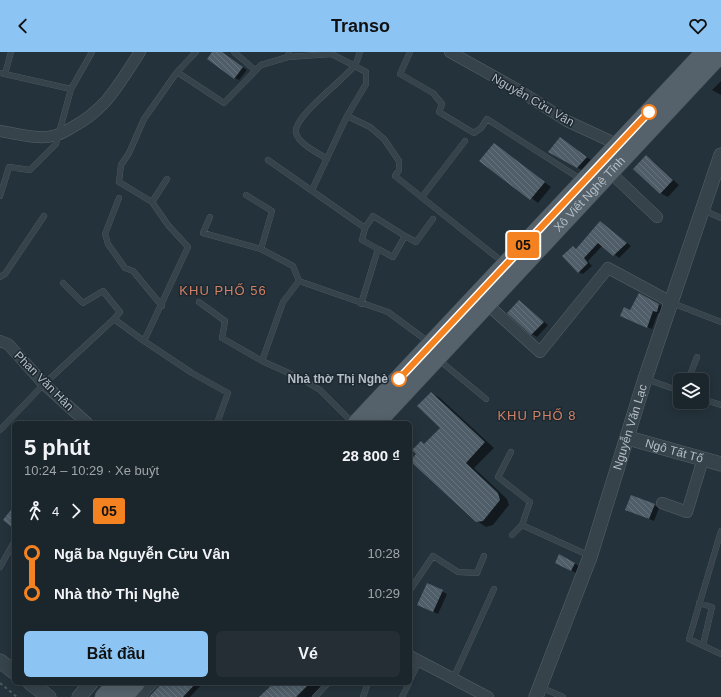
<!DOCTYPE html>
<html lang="vi">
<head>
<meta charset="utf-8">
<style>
  body { margin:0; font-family:Helvetica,sans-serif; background:#242e34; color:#f1f3f6; height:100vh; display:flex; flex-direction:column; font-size:15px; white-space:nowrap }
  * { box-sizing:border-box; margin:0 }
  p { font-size:13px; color:#a0a5a9 }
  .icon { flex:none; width:22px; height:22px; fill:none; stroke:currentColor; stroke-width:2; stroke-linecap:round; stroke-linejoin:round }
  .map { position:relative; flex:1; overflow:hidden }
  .side { position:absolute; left:12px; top:369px; width:400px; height:264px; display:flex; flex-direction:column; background:#1b262c; border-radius:6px; box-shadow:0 2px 10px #0003,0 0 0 1px #394348 }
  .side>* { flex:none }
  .badge { padding:0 8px; border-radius:3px; font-size:14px; line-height:26px }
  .buttons { position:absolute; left:673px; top:321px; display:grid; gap:8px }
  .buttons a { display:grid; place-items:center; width:36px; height:36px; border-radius:6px; background:#1b262c; box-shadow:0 2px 10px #0003,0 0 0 1px #394348; font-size:20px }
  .map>.badge { position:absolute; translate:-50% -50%; box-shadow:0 0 0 2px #fff }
  .legs { display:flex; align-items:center; gap:6px; height:44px; padding:0 12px; font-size:13px }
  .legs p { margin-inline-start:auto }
  .overview { display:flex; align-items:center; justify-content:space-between; height:68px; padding:0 12px }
  h1 { font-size:22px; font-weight:700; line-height:30px }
  .cta { display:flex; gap:8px; margin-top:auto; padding:8px 12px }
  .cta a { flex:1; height:46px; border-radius:6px; background:#8cc5f3; color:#111; font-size:16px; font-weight:700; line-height:46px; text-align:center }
  .cta a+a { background:#242e34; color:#f1f3f6 }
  ul { padding:0 12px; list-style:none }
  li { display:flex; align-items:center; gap:14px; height:40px; font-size:15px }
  li i { display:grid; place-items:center; width:6px; height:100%; margin:0 5px; background:currentColor }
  li i::after { content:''; width:10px; height:10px; margin:-5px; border:3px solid; border-radius:50%; background:#1b262c }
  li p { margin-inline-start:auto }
  li:first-child i { background:linear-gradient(#0000 50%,currentColor 0) }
  li:last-child i { background:linear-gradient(currentColor 50%,#0000 0) }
  header { display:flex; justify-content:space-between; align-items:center; height:52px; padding:0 12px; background:#8cc5f3; color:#111; font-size:18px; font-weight:700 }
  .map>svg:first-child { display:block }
</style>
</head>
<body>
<header><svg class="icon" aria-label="back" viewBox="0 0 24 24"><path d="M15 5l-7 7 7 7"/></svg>Transo<svg class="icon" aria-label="heart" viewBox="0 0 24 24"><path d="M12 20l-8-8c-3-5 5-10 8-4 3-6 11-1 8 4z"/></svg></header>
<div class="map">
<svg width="721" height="645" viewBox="0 0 721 645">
  <defs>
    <pattern id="building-back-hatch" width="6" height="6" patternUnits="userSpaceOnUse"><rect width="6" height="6" fill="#4f5e69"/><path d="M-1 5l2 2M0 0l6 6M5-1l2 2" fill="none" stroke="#66737d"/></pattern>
  </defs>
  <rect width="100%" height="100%" fill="#24323b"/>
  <!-- shadow -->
  <path fill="#0007" d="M213,0H221L247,18L239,28L235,26Z
    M721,29V43L712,38Z
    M565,89L591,108L582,118L549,100Z
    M494,92L551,135L538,151L481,108Z
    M646,104L653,109L679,133L668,145L660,141Z
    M600,170L631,194L619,206L603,193L588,209L592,214L583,222L578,220L573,195L577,197Z
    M639,242L663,255L661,262L658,261L652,277L626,266Z
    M519,249L548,273L537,285L532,282Z
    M431,341L440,346L494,396L474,416L507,447L509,453L493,473L486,475L477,469L417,402L421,390L425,393L441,376Z
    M654,453L659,456L654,469L631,460Z
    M560,504L579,514L576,521L561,513Z
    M428,532L447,542L438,562L423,555Z
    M163,631H203L190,645H150Z
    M276,631H326L311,645H261Z"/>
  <!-- building -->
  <path fill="url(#building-back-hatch)" d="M212,0H222L243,15L234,27L207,7Z
    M560,85L587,105L577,116L548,100Z
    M494,91L545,130L530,148L479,109Z
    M646,103L673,128L660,142L633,117Z
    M600,169L627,191L613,204L598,191L584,206L588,211L578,221L562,204L573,194L576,197Z
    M639,241L659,252L657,260L653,259L647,276L620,264L624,255L630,258Z
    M519,248L544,270L531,283L507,261Z
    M431,340L485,390L466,411L498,441L500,448L483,469L476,470L410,409L416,402L412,398L421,389L424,392L440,376L417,354Z
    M631,443L655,452L649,467L625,458Z
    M14,454V477L3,468Z
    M559,502L575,511L571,519L555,511Z
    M427,531L443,538L433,560L417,553Z
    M162,631H196L183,645H149Z
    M274,631H310L296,645H259Z"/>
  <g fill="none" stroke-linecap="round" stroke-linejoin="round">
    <defs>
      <path id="service" d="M196,0L177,20L144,67L129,101L121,113L119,130L152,150L168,173L188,195L144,289L192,321L228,341L217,371
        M234,0L255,18
        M410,0L400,22L433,41L442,52L439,60L474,81L481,76L487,67L582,128
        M288,5L332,2L366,20V32L347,64
        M177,20L224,51L261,13L288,5L289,0
        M0,21L71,37L92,0
        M5,22L11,0
        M327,107C318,101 299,92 296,81C292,65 344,28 354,14C357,11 358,5 360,0
        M268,108L365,176
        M312,138L347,64L370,75L384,87L399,109V118L395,124L504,211
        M246,143L272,159L261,197
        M0,144L9,115L30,118L56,92L71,37
        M422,145L465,89
        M119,146L105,182L108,192L125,216L133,219L162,254
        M152,150L167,127
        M703,158L721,166
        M210,165L203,181L261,197L293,214L299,229L388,260L430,291
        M405,184L416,190L433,167
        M0,225L5,222L44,164
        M299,229L283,250L262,309L302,327L320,338L353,371
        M63,231L83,251L103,239L120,260L114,267
        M199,250L225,269L222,286L262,309
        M672,251L721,270
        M361,252L378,197L393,205L405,184L373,164L365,176L362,188L378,197
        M439,308L486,347
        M646,327L680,339
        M688,328L697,305
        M702,347L721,353
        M0,378L44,332L114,267L144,289
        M511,400L498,425L530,450L522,473L512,483
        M522,473L590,504
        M721,479L689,587L721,602
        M0,515L13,492
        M410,538L433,504L458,520L477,521L484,504
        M699,551L712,555L703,593
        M453,627L494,537
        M410,628L419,609
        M540,635L563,645
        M315,645L328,631
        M363,645L368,631
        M402,645L409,631"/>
      <path id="minor" d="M450,0L520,39L567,69L623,95
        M0,79C13,81 26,85 39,85C52,86 61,82 71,76C107,57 118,33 140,0
        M611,121L657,165
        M488,253L540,300L608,216L671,250
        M0,289L8,292L44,332L87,371
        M662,451L687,460L703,407
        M410,604L488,645
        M139,645L152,631"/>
      <g id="tertiary">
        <path id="s1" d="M628,386L721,412"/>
        <path d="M0,609L14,620"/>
        <path d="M30,631L49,645"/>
        <path d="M79,645L91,631"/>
        <path id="s2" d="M536,645L590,505L645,327L721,103"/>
      </g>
      <g id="primary">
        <path d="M357,371L705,0"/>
        <path id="s3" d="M376,371L721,1"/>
        <path d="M104,645L117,631"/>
        <path d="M123,645L136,631"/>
      </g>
    </defs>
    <!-- service casing -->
    <use href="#service" stroke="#566169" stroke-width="6"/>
    <!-- minor casing -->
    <use href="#minor" stroke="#566169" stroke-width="12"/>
    <!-- tertiary casing -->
    <use href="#tertiary" stroke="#566169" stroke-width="15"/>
    <!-- primary casing -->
    <use href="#primary" stroke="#444f57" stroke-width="19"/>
    <!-- path -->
    <path stroke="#485c5b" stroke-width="2" stroke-dasharray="3 3" stroke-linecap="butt" d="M0,631L17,645"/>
    <!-- service -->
    <use href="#service" stroke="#37434b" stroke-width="5.5"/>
    <!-- minor -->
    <use href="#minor" stroke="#37434b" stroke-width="11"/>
    <!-- tertiary -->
    <use href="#tertiary" stroke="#37434b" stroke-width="14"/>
    <!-- primary -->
    <use href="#primary" stroke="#55626b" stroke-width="18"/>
  </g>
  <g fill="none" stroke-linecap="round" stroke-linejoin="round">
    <defs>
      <path id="line-1" d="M399,327L649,60"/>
    </defs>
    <!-- line-1 casing -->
    <use href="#line-1" stroke="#fff" stroke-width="9"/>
    <!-- line-1 -->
    <use href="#line-1" stroke="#f58220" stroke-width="6"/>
  </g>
  <!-- markers -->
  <g fill="#fff" stroke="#f58220" stroke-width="2">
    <circle cx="649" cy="60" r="7"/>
    <circle cx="399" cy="327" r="7"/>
  </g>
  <g text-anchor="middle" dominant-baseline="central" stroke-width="3" stroke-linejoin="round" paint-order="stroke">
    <!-- street labels -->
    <g font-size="12" fill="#b3bec7" stroke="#1d2830">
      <text transform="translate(533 48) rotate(30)">Nguyễn Cửu Vân</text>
      <text stroke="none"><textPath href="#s3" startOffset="313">Xô Viết Nghệ Tĩnh</textPath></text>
      <text transform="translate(44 329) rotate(45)">Phan Văn Hân</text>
      <text stroke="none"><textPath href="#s2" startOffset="286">Nguyễn Văn Lạc</textPath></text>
      <text stroke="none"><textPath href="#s1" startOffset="48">Ngô Tất Tố</textPath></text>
    </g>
    <!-- stop labels -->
    <g font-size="12" font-weight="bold" fill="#b3bec7" stroke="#1d2830" text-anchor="end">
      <text x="388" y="327">Nhà thờ Thị Nghè</text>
    </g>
    <!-- neighbourhood labels -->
    <g font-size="13" letter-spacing="1" fill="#cf8165" stroke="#1d2830">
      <text x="223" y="238">KHU PHỐ 56</text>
      <text x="537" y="363">KHU PHỐ 8</text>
    </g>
  </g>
</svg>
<div class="buttons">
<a><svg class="icon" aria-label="layers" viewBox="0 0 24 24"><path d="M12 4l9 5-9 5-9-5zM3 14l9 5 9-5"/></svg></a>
</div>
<b class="badge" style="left:523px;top:193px;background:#f58220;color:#111">05</b>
<section class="side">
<div class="overview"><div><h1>5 phút</h1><p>10:24 – 10:29 · Xe buýt</p></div><b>28 800 ₫</b></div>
<div class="legs"><svg class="icon" aria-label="walk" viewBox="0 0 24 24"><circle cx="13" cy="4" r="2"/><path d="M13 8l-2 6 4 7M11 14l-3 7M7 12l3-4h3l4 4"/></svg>4<svg class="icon" aria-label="forward" viewBox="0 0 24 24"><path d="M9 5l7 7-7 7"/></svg><b class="badge" style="background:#f58220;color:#111">05</b></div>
<ul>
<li><i style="color:#f58220"></i><b>Ngã ba Nguyễn Cửu Vân</b><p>10:28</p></li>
<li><i style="color:#f58220"></i><b>Nhà thờ Thị Nghè</b><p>10:29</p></li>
</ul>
<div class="cta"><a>Bắt đầu</a><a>Vé</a></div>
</section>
</div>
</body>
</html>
